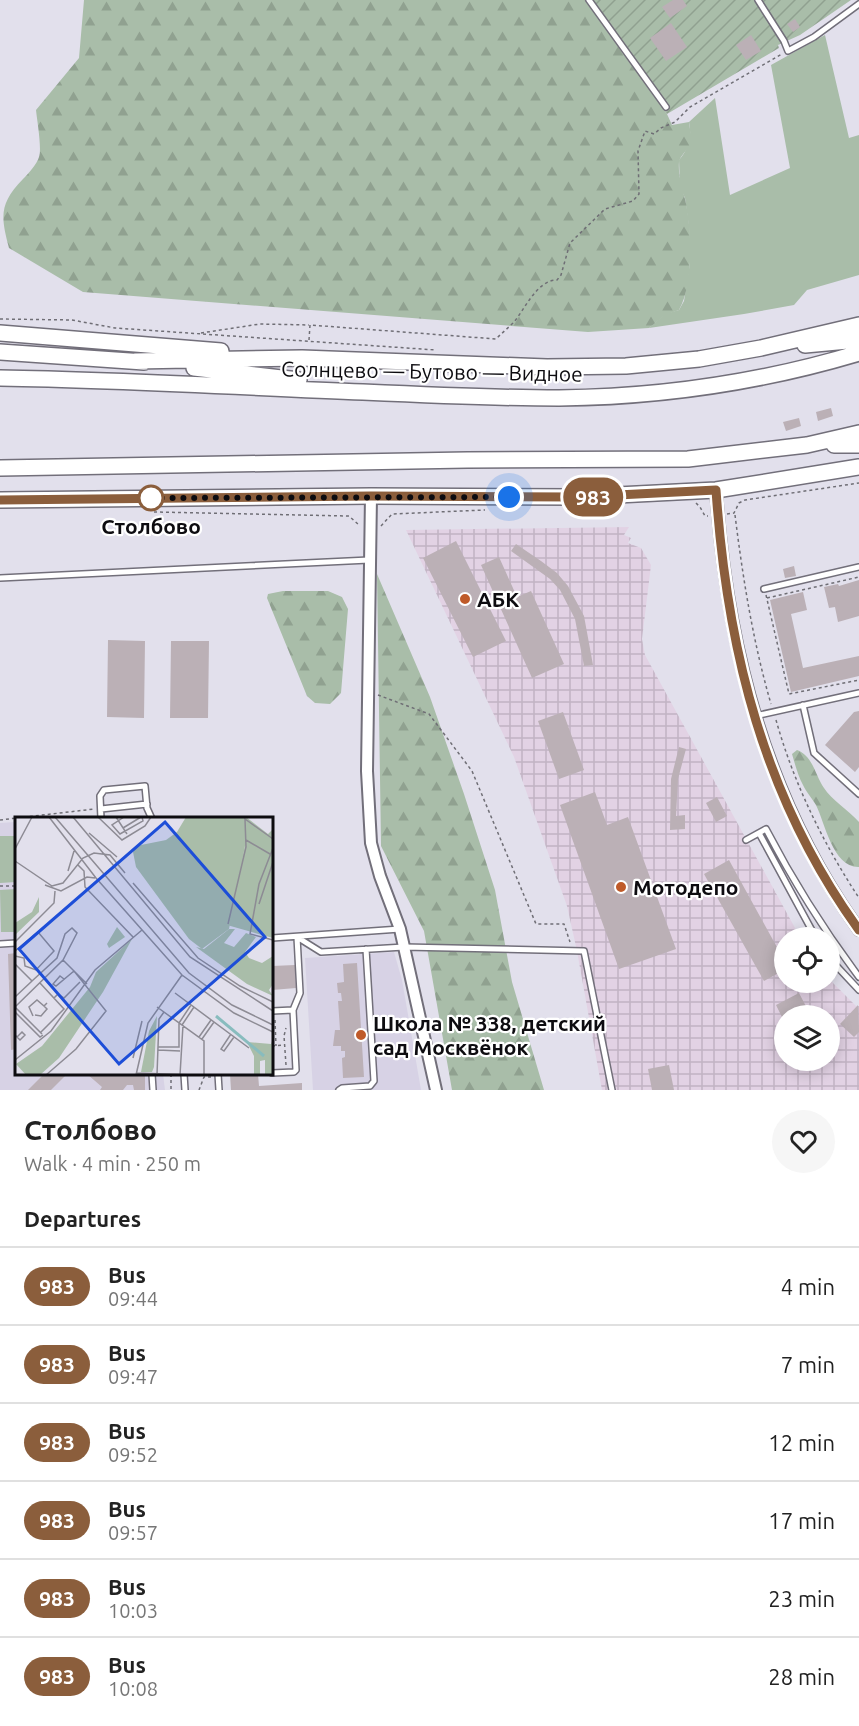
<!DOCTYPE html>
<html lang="en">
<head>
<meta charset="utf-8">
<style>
  body { margin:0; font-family:Ubuntu,sans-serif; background:#f6f6f6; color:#222; height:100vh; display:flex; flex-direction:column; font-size:22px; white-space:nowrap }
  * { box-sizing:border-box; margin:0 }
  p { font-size:20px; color:#767676 }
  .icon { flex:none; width:33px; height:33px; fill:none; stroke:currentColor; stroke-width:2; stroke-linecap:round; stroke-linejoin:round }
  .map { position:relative; height:1090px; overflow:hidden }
  .panel { display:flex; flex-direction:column; background:#fff; flex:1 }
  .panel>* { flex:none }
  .badge { padding:0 12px; border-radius:20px; font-size:21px; line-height:39px }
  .buttons { position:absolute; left:774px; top:927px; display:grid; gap:12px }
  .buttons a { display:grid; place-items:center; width:66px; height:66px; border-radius:50%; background:#fff; box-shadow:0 3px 15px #0003; font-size:30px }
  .you { position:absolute; width:30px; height:30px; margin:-15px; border:4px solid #fff; border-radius:50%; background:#1a73e8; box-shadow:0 0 0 9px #1a73e833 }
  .map>.badge { position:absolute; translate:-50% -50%; box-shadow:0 0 0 3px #fff }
  h2 { padding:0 24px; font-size:22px; line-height:54px }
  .round { display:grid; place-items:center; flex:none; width:63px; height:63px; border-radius:32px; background:#f6f6f6 }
  .overview { display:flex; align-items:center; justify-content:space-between; height:102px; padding:0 24px }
  h1 { font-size:28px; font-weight:700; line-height:45px }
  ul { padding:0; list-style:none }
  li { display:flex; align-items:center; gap:18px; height:78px; padding:0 24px; border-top:2px solid #e0e0e0 }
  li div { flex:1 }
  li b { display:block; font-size:22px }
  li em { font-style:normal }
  li .badge { min-width:66px; font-weight:700; text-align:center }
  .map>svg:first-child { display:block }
</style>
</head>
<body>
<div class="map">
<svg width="859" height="1090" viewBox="0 0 859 1090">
  <defs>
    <pattern id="industrial-grid" width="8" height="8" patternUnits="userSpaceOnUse" patternTransform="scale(1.5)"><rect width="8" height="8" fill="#e2d2e4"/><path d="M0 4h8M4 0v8" fill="none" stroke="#c1b3c3"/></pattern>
    <pattern id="forest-firs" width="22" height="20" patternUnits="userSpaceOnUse" patternTransform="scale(1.5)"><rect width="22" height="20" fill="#a9bda9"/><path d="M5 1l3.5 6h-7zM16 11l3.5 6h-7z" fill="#90a190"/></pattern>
    <pattern id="garden-furrows" width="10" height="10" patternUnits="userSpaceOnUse" patternTransform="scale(1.5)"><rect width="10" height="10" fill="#a9bda9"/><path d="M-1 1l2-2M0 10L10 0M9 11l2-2" fill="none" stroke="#90a190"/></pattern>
  </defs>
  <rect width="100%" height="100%" fill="#e2e0ec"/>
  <!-- built -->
  <path fill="#d7d2e5" d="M16,822V1074H163L165,1090H0V823Z
    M394,952L402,980L421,1090H313L305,958Z"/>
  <!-- industrial -->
  <path fill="url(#industrial-grid)" fill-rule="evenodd" d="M629,527L624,535L631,538L628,543L641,548L651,565L642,639L645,655L800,937L784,938V982H830V980L856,1006H859V1090H602L577,951L567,906L514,757L406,530ZM784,1016H830V1060H784Z"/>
  <!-- green -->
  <path fill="#a9bda9" d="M825,35L849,138L859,135V275L807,290L794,305L744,314L649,328L665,314L679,310L684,301L690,263L689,227L685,198L680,187L679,160C689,148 692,137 689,122L715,98L730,195L790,168L771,65Z
    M14,831H16V882L0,883V836H14Z
    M16,889V932H1L0,890Z"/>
  <!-- forest -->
  <path fill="url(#forest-firs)" d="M84,0H585L667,114L672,125L689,122L692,143C688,149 680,156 679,162C678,175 682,187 685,199C692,229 694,283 679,310L665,315L649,328L588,332L83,292L9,248C0,215 0,203 23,179C28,174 37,164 39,157C42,149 37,120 36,110L79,58Z
    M377,574L430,697L464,794L495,890L512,982L544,1090H452L424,931L381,846Z
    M283,591H328L342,597L348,609L341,693L330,704L315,703L307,696L267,598L268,594Z
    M797,750C813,756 815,775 824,788C831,799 849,811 859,822V867C833,868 825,823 816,805C812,798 806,792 803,785C798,776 795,764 792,754Z"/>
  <!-- garden -->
  <path fill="url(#garden-furrows)" d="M585,0H851L800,35L778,45L779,48L667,114Z"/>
  <!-- building -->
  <path fill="#bbb0b6" d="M673,0H683L687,6L670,18L662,7Z
    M795,19L800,27L793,32L787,24Z
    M671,23L687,47L666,61L650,38Z
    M751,35L761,51L746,60L736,45Z
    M831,408L833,416L818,421L816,412Z
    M799,418L801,426L786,431L783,422Z
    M456,541L506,641L473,657L423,558Z
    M516,544L541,561L557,573L568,586L584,616L593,665L584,666L575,619L560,590L550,579L511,551Z
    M499,557L517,597L531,591L564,664L532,678L481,565Z
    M794,566L796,576L785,578L783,569Z
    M859,580V616L838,622L835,607L829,608L824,587L838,584L839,586Z
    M803,592L807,610L791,614L803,668L859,656V676L791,692L770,600Z
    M108,640L145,641L144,718L107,717Z
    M171,641H209L208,718H170Z
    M859,711V767L855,772L825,745L854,712Z
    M563,712L584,770L559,779L538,721Z
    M679,747L686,749L678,779L676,816L685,815V829L670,830L671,779Z
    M595,792L607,825L628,817L676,949L619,969L560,805Z
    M717,797L727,816L716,822L706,803Z
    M729,860L784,960V970L764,981L704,874Z
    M16,953V1049L11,1050L8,954Z
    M357,963L364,1077L343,1078L342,1058L345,1057V1051H341V1046H333L335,1030H340L338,1001H342L341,993H338L337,983L344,982L343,964Z
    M295,965L296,988L272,990V966Z
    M799,993L811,1016H784V1021L776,1005Z
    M858,1005L859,1032L854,1037L840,1024Z
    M669,1065L674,1090H652L648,1069Z
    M44,1074H67L51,1090H28Z
    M87,1074H145V1090H134L133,1085H127L123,1090H100L102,1087Z
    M230,1074H258L259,1086L302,1083V1090H231Z"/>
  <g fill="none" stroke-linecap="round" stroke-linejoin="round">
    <defs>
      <path id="lane" d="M589,0L666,107
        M758,0L784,41L788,51L814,37L859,4
        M0,578L369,560
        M764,589L859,567
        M803,705L814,753L859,794
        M755,716L859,693
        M101,809L147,804
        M101,819L100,796L104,790L145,786L147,808L152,819
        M759,833L816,938
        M746,840L766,829C793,881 824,930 859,977
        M297,937L321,952L404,947L584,951L612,1090
        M272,938L400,929
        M0,944L16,943
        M830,959L859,990
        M272,1011L293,1010
        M272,1073L294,1072L296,1070L293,1010L300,993L297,937
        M152,1074L153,1090
        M184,1074L185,1090
        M218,1074L219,1090
        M339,1090L342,1088L370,1086L374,1081L366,949"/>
      <path id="street" d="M716,490C727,648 766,800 859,930
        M371,496L367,771L371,843L380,876L400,929L436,1090"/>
      <path id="secondary" d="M0,333L221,351
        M805,345L859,340
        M0,352L144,362
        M135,361L302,358L547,367L626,366L699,359L761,348L859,325
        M194,368L299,380
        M0,378C121,380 242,387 363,392C428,395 493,398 559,398C659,397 762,382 859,353
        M834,445H859
        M0,468L467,460L688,459L807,445L859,433
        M0,500L371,496L578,497L716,490L859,467"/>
    </defs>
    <!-- lane casing -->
    <use href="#lane" stroke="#726f7a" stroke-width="8"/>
    <!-- street casing -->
    <use href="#street" stroke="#726f7a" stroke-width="14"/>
    <!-- secondary casing -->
    <use href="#secondary" stroke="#726f7a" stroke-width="18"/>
    <!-- path -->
    <path stroke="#6f6e75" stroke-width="1.5" stroke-dasharray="3 3" stroke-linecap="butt" d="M0,319L72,320L115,328L436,350
      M201,333L260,324L309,325
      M309,340L310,325L496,339C502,333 508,328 514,322C525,309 537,280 557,280L561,275L570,243L605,209L633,201L639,194L638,151L645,131L654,134L661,128L675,122L690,107L782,54
      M696,503L700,507L705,516H708
      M154,512L349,516L359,525
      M727,514L734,513L739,503L745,500L859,483
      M735,515C743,579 753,642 771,704
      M381,526L392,514L485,510
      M766,595L789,694L859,680
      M767,598L859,577
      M378,695L429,714L472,771L536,924H564L570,942
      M776,720C794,784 823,843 859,898
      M0,820L94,809
      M0,886H16
      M275,1020L276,1046
      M272,1046L285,1045
      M286,1065L284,1036L286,1028
      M171,1074V1090
      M199,1090L204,1077H211"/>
    <!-- lane -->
    <use href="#lane" stroke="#fff" stroke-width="5"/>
    <!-- street -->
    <use href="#street" stroke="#fff" stroke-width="10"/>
    <!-- secondary -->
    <use href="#secondary" stroke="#fff" stroke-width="15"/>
  </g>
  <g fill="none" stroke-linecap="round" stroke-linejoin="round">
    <defs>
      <path id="line" d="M0,500L371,496L578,497L716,490C727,650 764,799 859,930"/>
    </defs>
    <!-- line casing -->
    <use href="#line" stroke="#fff" stroke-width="14"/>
    <!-- line -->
    <use href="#line" stroke="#8b5e3c" stroke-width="9"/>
    <!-- walk -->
    <path stroke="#0d0c10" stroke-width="6" stroke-dasharray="0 10.8" d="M151,498L509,497"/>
  </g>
  <!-- markers -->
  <circle fill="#fff" stroke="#8b5e3c" stroke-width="3" cx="151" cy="498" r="12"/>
  <g fill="#bf5a29" stroke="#fff" stroke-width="2">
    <circle cx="465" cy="599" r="6"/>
    <circle cx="621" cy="887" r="6"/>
    <circle cx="361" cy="1035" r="6"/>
  </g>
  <g text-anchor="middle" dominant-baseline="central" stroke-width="4.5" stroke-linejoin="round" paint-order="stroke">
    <!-- street labels -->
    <g font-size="21" fill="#0d0c10" stroke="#fff">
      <text transform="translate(432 371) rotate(1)">Солнцево — Бутово — Видное</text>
    </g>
    <!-- stop labels -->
    <g font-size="21" font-weight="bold" fill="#0d0c10" stroke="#fff">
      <text x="151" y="526">Столбово</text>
    </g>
    <!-- poi labels -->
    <g font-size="21" font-weight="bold" fill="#0d0c10" stroke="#fff" text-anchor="start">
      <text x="477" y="599">АБК</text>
      <text x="633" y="887">Мотодепо</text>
      <text x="373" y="1023">Школа № 338, детский<tspan x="373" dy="24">сад Москвёнок</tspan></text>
    </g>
  </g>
  <!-- overview -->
  <g transform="translate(15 817)">
    <rect width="258" height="258" fill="#e2e0ec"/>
    <path d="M214,112H220L209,126L219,130L231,116L241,120L230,135L234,141L247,146L258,139V167L254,173L258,179L232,167L181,130L189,132Z" fill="#a9bda9"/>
    <path d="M171,0H231L230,29L214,112L187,132L174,122L121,50L118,35L121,29L151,23L162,15ZM24,80V95L0,118V106L17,95ZM102,110L110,120L94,131L92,127ZM117,122L88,175L44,241L25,258H11L1,247L27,229L75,170L81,155ZM142,199L139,250L137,255H126L134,214ZM258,221L257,258H250V243L245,244V258H239V239L232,225L256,227Z" fill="#a9bda9"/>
    <path d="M231,0L253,17L258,12V121L212,108L230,29Z" fill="#a9bda9"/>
    <path fill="none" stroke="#88bcbe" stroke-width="3" d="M201,199L249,239"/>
    <path fill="none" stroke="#8d8b94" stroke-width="1.5" d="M34,0L81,61L167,158L219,196L258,215M40,0L174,156L217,188L258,208M58,0L175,140L258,194M83,0L107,23L130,9L136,0M101,0L112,17M109,0L97,8L105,17L128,4L127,0M108,11L126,0M74,16L102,40M231,23L255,37M258,31L244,67L235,117L258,123M0,32L17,0M0,44L37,69L48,66L68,41L79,36L95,38L110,56M63,48L69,54L70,70L118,120M53,54L59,34M118,66L183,141L225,169L258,185M30,68L46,74L72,60L80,61M244,87L258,45M213,107L231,30L230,2L258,22M0,125L39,86L40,74M0,134L23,115L39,134L21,153L10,149L9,141L0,139M48,143L72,167M0,147L17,164L0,180M25,166L49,192L25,216M160,176L234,231M39,181L43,177L49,181L65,165M0,190L48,143L62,116L57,111L50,117L42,141L17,164M0,190L27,217M142,190L189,224V258M0,195L25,220L28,218M20,198L26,199L32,192L29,189M18,199L14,190L22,183L29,189L32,186M164,206L176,188M167,208L179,190M216,217L206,232L209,234L219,220M0,218L5,223L10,218L7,215L2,220M184,220L196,203M187,222L199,205M143,230H164V206M143,233L165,234M118,241L127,204M0,243L36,214L80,153L127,113M121,256L181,258M31,258L61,232L91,194L59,154L41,169L38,167L45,159L49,162M121,258L133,206L167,158M142,258L144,202L149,195M165,258L168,208"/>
    <path fill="#1d4ed8" fill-opacity="0.15" stroke="#1d4ed8" stroke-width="3" d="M150,5L250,120L104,247L4,132Z"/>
    <rect width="258" height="258" fill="none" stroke="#0d0c10" stroke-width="3"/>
  </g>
</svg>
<div class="buttons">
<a><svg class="icon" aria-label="locate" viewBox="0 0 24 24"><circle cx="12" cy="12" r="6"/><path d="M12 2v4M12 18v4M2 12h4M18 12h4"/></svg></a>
<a><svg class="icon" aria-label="layers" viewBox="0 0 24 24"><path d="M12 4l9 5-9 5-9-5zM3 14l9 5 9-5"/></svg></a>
</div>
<div class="you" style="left:509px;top:497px"></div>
<b class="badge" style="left:593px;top:497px;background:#8b5e3c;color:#fff">983</b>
</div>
<section class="panel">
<div class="overview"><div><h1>Столбово</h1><p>Walk · 4 min · 250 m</p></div><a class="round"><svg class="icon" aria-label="heart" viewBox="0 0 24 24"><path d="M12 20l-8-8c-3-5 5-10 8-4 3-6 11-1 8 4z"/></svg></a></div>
<h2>Departures</h2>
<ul>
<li><span class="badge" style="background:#8b5e3c;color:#fff">983</span><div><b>Bus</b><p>09:44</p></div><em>4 min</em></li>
<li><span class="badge" style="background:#8b5e3c;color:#fff">983</span><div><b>Bus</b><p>09:47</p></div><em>7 min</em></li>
<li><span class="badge" style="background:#8b5e3c;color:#fff">983</span><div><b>Bus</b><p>09:52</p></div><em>12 min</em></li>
<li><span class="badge" style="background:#8b5e3c;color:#fff">983</span><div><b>Bus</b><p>09:57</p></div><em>17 min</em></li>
<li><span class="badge" style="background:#8b5e3c;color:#fff">983</span><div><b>Bus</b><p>10:03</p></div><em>23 min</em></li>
<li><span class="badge" style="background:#8b5e3c;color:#fff">983</span><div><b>Bus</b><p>10:08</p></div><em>28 min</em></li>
</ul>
</section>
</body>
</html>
